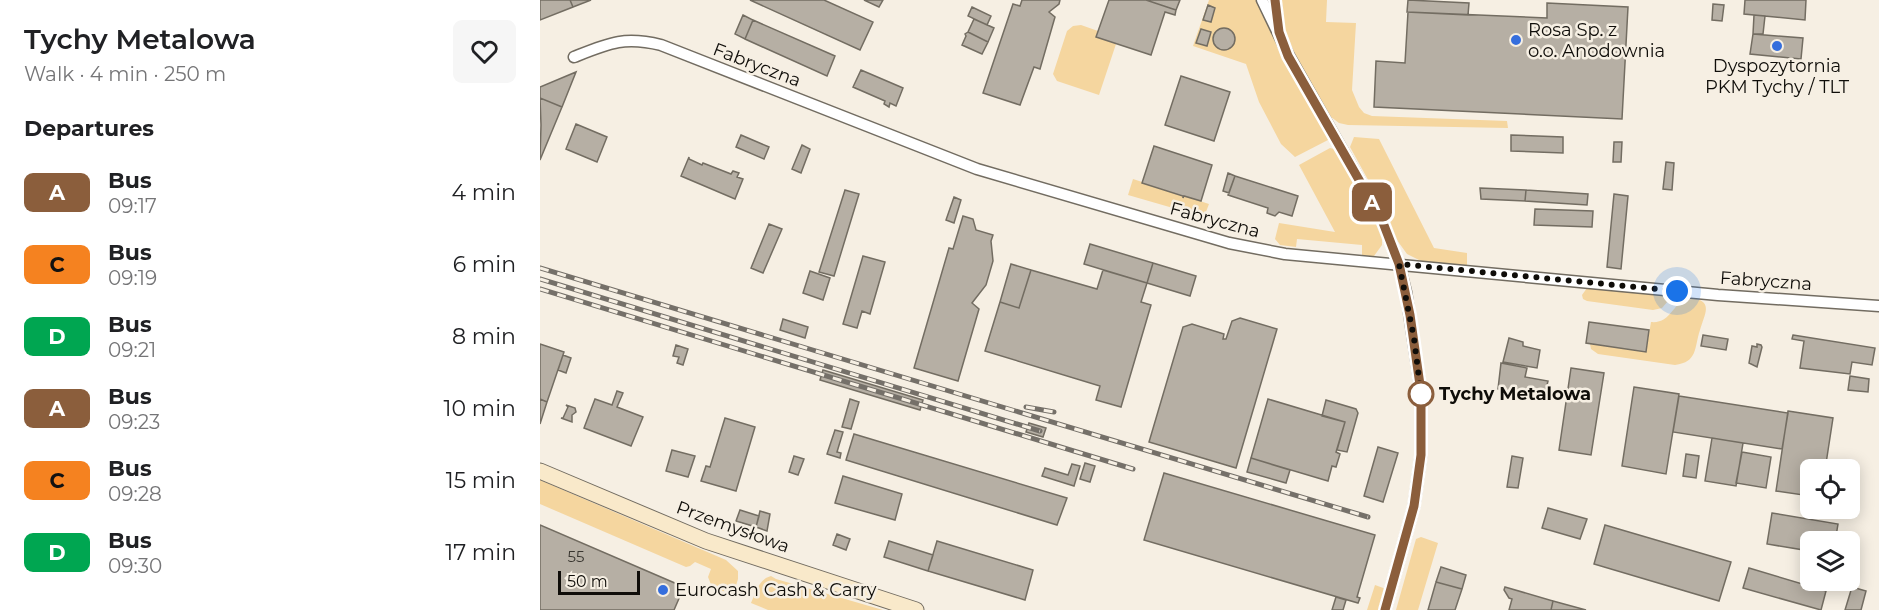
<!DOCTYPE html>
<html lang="en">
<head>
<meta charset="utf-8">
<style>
  body { margin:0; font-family:Montserrat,sans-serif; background:#f6f6f6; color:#202124; height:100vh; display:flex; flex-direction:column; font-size:22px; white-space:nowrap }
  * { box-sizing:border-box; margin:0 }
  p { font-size:20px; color:#757577 }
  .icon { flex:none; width:33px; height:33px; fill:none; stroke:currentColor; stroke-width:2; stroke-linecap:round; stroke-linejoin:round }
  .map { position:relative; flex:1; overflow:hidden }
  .sheet { display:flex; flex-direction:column; background:#fff; width:540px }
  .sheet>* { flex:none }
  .badge { padding:0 12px; border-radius:9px; font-size:21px; line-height:39px }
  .buttons { position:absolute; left:1260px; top:459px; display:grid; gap:12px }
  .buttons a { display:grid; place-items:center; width:60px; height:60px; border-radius:9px; background:#fff; box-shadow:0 3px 15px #0003; font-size:30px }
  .scale { position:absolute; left:18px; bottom:15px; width:82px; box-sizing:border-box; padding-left:6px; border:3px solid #0f0d09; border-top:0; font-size:16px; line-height:21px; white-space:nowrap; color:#0f0d09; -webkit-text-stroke:4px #f6efe3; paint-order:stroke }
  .you { position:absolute; width:30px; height:30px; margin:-15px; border:4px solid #fff; border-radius:50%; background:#1a73e8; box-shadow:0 0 0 9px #1a73e833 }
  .map>.badge { position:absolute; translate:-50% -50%; box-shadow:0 0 0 3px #fff }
  h2 { padding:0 24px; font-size:22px; line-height:54px }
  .round { display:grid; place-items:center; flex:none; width:63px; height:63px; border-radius:9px; background:#f6f6f6 }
  .headline { display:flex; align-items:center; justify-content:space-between; height:102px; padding:0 24px }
  h1 { font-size:28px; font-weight:600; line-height:45px }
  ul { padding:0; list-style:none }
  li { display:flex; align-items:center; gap:18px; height:72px; padding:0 24px }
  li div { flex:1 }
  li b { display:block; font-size:22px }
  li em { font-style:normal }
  li .badge { min-width:66px; font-weight:700; text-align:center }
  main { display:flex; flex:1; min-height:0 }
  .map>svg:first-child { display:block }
</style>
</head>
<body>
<main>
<section class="sheet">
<div class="headline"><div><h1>Tychy Metalowa</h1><p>Walk · 4 min · 250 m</p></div><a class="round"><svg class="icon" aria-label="heart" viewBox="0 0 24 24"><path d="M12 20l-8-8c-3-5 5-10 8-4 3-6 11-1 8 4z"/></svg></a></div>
<h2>Departures</h2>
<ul>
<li><span class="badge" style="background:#8b5e3c;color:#fff">A</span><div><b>Bus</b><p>09:17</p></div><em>4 min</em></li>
<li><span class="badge" style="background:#f58220;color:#111">C</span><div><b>Bus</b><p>09:19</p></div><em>6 min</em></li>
<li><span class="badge" style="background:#00a651;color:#fff">D</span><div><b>Bus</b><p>09:21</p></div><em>8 min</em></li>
<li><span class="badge" style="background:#8b5e3c;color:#fff">A</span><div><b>Bus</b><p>09:23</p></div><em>10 min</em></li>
<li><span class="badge" style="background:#f58220;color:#111">C</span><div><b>Bus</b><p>09:28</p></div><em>15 min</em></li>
<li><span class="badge" style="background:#00a651;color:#fff">D</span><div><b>Bus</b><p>09:30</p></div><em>17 min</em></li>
</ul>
</section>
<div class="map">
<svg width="1339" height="610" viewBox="0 0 1339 610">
  <rect width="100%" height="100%" fill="#f6efe3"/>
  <!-- green -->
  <path fill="#f5d69f" d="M669,0H716L747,66L788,137V140L755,157L741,144L719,102L706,64L653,46Z
    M740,0H787L786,22L816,23L812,90L819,107L824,113L832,116L967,121L968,128L808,125L799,123L791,117L761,66L746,35Z
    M541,25L558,31L557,37L576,44L559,95L517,81L513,74L527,31L533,26Z
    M814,137L839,139L894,248L927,253V265L883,262L867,254L854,236L832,187L810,147Z
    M790,148L798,150L820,191L842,236V245L834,256H822V245L757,239L756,247L740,245L735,239L739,223L795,232L759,165Z
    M593,179L669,204L664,217L588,195Z
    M1047,288L1118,293L1125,295L1128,301L1122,308L1113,310L1047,301L1043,299L1042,295Z
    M1147,297C1175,300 1165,312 1160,330C1154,348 1158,362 1135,365L1058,354L1051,349L1050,344L1106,352L1111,322C1130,324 1133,304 1147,297Z
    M0,480L186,560L198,571V579L195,589L186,592L172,587L168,577L171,569L155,562L150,566L146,567L0,504Z
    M881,537L898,543L878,610H856L876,539Z
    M231,576L236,579L343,610H228L211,603C216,592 219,579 231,576Z
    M835,585L846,589L840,610H827Z"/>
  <!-- building -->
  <path fill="#b6afa4" stroke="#736d62" stroke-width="1.5" d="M0,0H30L33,7L0,20Z
    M30,0H51L33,7Z
    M210,0H284L333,22L320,50Z
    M324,0H343L339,7Z
    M482,0H520L519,4L509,12L515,17L500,69L494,67L480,105L443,93L473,4L480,6Z
    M569,0H606L636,10L635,15L625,12L611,55L556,37Z
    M606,0H640L636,10Z
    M868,0L929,3L928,15L867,12Z
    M1205,0H1266L1265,20L1204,14Z
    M1007,3L1088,7L1082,119L834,107L836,61L865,63L868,12L1007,18Z
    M1173,4L1184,5L1182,21L1172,20Z
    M668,5L675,8L671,22L663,20Z
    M432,7L451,16L447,25L428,16Z
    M203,15L213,20L205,39L195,34Z
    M1214,15L1225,16L1223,34H1213Z
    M434,19L454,28L448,42L428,32Z
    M213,20L295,56L287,76L205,39Z
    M673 39a11 11 0 1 1 22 0a11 11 0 1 1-22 0Z
    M661,29L671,32L667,46L656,43Z
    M428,32L448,42L442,54L422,45L426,36L425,34Z
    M1213,34L1263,38L1261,59L1210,54Z
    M321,70L363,88L356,106L350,103L349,107L344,104L345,101L313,87Z
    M36,72L22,107L0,98V87Z
    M641,76L690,92L674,141L625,125Z
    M0,98L22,107L0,160L1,125Z
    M36,124L67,137L57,162L26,149Z
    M201,135L229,147L224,159L196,147Z
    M971,135L1023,137V153L971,151Z
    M1074,142H1082L1081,162H1073Z
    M262,145L270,149L261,173L252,169Z
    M614,146L672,165L661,201L644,196L643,198V196L602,183Z
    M149,157V159L162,165L163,163L191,174L193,171L199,173L197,177L203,179L195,199L141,176Z
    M1126,162L1134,163L1132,190L1123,189Z
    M688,173L695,176L689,193L683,191Z
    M695,176L758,196L752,216L739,212L735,216L727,213L728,208L688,195Z
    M940,188L986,190L985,201L941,199Z
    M305,190L319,194L294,276L279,272Z
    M986,190L1048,194L1047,205L985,201Z
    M1074,194L1088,196L1081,269L1067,267Z
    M414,197L421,200L414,223L406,220Z
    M995,209L1053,211L1052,227L994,225Z
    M423,216L433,219L436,230L453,235L451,241L453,261L446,285L432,303L439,309L418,381L374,368L409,248L413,249Z
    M229,224L242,229L223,273L211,268Z
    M550,244L613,263L607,283L544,264Z
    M323,256L345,262L330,314L322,311L317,328L303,324Z
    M613,263L656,276L650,296L607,283Z
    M471,264L491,270L479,308L460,302Z
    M491,270L557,289L563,270L607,283L601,302L611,305L581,407L556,400L560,386L445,351L460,302L479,308Z
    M270,271L290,278L283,300L263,293Z
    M700,318L737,329L696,468L609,442L643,327L652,324L684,334L683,339H686L692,321Z
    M243,319L268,327L265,338L240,330Z
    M1049,322L1109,330L1106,352L1046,343Z
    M1163,335L1188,339L1186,350L1161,346Z
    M1253,335L1335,348L1332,365L1312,362L1310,374L1260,368L1264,341L1252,339Z
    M969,338L983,342V346L1000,350L997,368L963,362Z
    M0,344L24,352L7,402L0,399Z
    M1217,344L1221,345L1222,347L1217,367L1209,363L1212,346L1217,347Z
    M136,345L148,349L143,365L137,363L139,357L133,356Z
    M23,355L31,358L26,373L18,370Z
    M961,363L987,368L985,377L1008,381L1004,397L958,389Z
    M1031,368L1064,373L1051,455L1019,450Z
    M283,370L383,400L380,410L280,380Z
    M1310,376L1329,379L1328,392L1308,390Z
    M1094,387L1139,394L1126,474L1082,466Z
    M77,391L83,393L77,407L103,417L91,446L44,428L55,399L72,405Z
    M1139,396L1248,413L1242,449L1133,432Z
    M0,399L7,402L0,424Z
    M310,399L319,402L311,429L302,427Z
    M728,399L805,422L796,452L800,454L796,467L792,466L788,481L711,458Z
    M786,400L816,409L818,413L807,452L797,450L805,422L782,416Z
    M26,405L35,408L36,412L32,415V422L21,418H23L28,407Z
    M1248,411L1293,418L1285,470H1270V496L1236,491Z
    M185,418L215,427L196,491L161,481L166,466L170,467Z
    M489,423L506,428L503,437L486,432Z
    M295,430L303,432L297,452L301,453L300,458L287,454Z
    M314,434L527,498L517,525L306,460Z
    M1172,438L1203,443L1196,486L1165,481Z
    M838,447L858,453L843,502L824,496Z
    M132,450L155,456L148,477L126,471Z
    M1202,452L1231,457L1226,488L1196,483Z
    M1146,454L1159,456L1156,478L1143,476Z
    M254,456L264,459L258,475L249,472Z
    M972,456L983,458L978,488L967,487Z
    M711,458L750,470L746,483L707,472Z
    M545,463L555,466L550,482L540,479Z
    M532,464L540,466L534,486L502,476L505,468L528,475Z
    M624,473L835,535L817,597L820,598L818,603L604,540Z
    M303,476L362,494L355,520L295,503Z
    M1008,508L1047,519L1040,539L1002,528Z
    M200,510L219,516L216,527L196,521Z
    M220,511L230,514L227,531L216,527Z
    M1232,513L1298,524L1295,542H1270V551L1227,544Z
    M0,525L144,587L134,610H0Z
    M1065,525L1191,562L1179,601L1054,564Z
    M297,534L310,539L306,550L293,545Z
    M349,541L393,555L388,571L344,557Z
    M397,541L493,570L485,600L388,571Z
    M901,567L926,575L922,589L896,582Z
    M1209,568L1286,591L1281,610L1203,588Z
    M896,582L922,589L915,610H888Z
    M965,587L1013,601L1011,610H969L972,599L969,598L964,590Z
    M1312,587L1326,591L1321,610H1305Z
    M796,597L806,600L803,610H792Z
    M1013,601L1046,610H1011Z"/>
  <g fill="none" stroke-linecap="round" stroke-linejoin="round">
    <defs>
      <path id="street" d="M722,0L749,56L842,220L859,264L866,292L881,392V455L874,506L845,610
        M735,0L738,26
        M34,57C69,43 84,36 121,45L437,169L689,243L745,254L1178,295L1339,306"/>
      <path id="secondary" d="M0,471L166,541L376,610"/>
    </defs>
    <!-- street casing -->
    <use href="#street" stroke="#726c61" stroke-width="13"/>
    <!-- secondary casing -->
    <use href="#secondary" stroke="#726c61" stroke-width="17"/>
    <!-- street -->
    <use href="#street" stroke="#fff" stroke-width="10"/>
    <!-- secondary -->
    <use href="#secondary" stroke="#f9e9ca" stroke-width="15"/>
    <defs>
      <path id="rail" d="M0,268L828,517
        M0,279L500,431
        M0,289L593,469
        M486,407L514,412"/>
    </defs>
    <!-- rail casing -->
    <use href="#rail" stroke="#757069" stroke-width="5"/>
    <!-- rail -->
    <use href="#rail" stroke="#f6efe3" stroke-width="3" stroke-dasharray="9" stroke-linecap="butt"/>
  </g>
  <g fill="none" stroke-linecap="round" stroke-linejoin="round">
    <defs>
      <path id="line" d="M735,0L739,32L748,56L842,220L859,264L870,315L881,392V455L874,506L845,610"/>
    </defs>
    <!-- line casing -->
    <use href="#line" stroke="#fff" stroke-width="14"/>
    <!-- line -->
    <use href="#line" stroke="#8b5e3c" stroke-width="9"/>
    <!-- walk -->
    <path stroke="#0f0d09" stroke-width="6" stroke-dasharray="0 10.8" d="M881,394L874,338L859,264L1137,291"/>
  </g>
  <!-- markers -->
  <g fill="#356edd" stroke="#f6efe3" stroke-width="2">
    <circle cx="976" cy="40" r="6"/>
    <circle cx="1237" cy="46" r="6"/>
    <circle cx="123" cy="590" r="6"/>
  </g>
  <circle fill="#fff" stroke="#8b5e3c" stroke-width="3" cx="881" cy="394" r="12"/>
  <g text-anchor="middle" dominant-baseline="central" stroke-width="5" stroke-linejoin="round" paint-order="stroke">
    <!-- number labels -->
    <g font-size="15" fill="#393630">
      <text x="36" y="556">55</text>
    </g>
    <!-- poi labels -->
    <g font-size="18" fill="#0f0d09" stroke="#f6efe3" text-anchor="start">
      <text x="988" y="30">Rosa Sp. z<tspan x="988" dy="21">o.o. Anodownia</tspan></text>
      <text x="1237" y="66" text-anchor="middle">Dyspozytornia<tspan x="1237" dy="21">PKM Tychy / TLT</tspan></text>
      <text x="135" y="590">Eurocash Cash &amp; Carry</text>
    </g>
    <!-- street labels -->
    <g font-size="18" fill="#0f0d09" stroke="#f6efe3">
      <text transform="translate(217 65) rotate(21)">Fabryczna</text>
      <text transform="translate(675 220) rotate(15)">Fabryczna</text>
      <text transform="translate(1226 281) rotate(4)">Fabryczna</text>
      <text transform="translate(193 527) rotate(20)">Przemysłowa</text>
    </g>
    <!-- stop labels -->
    <g font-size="18" font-weight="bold" fill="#0f0d09" stroke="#f6efe3" text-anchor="start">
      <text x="899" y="394">Tychy Metalowa</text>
    </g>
  </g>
</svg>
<div class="buttons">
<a><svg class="icon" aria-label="locate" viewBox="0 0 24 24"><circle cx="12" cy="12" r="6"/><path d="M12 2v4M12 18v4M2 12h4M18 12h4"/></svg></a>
<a><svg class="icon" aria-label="layers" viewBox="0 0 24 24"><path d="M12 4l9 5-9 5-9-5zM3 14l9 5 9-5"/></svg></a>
</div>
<div class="scale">50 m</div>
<div class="you" style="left:1137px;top:291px"></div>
<b class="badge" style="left:832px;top:202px;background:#8b5e3c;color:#fff">A</b>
</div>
</main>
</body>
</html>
